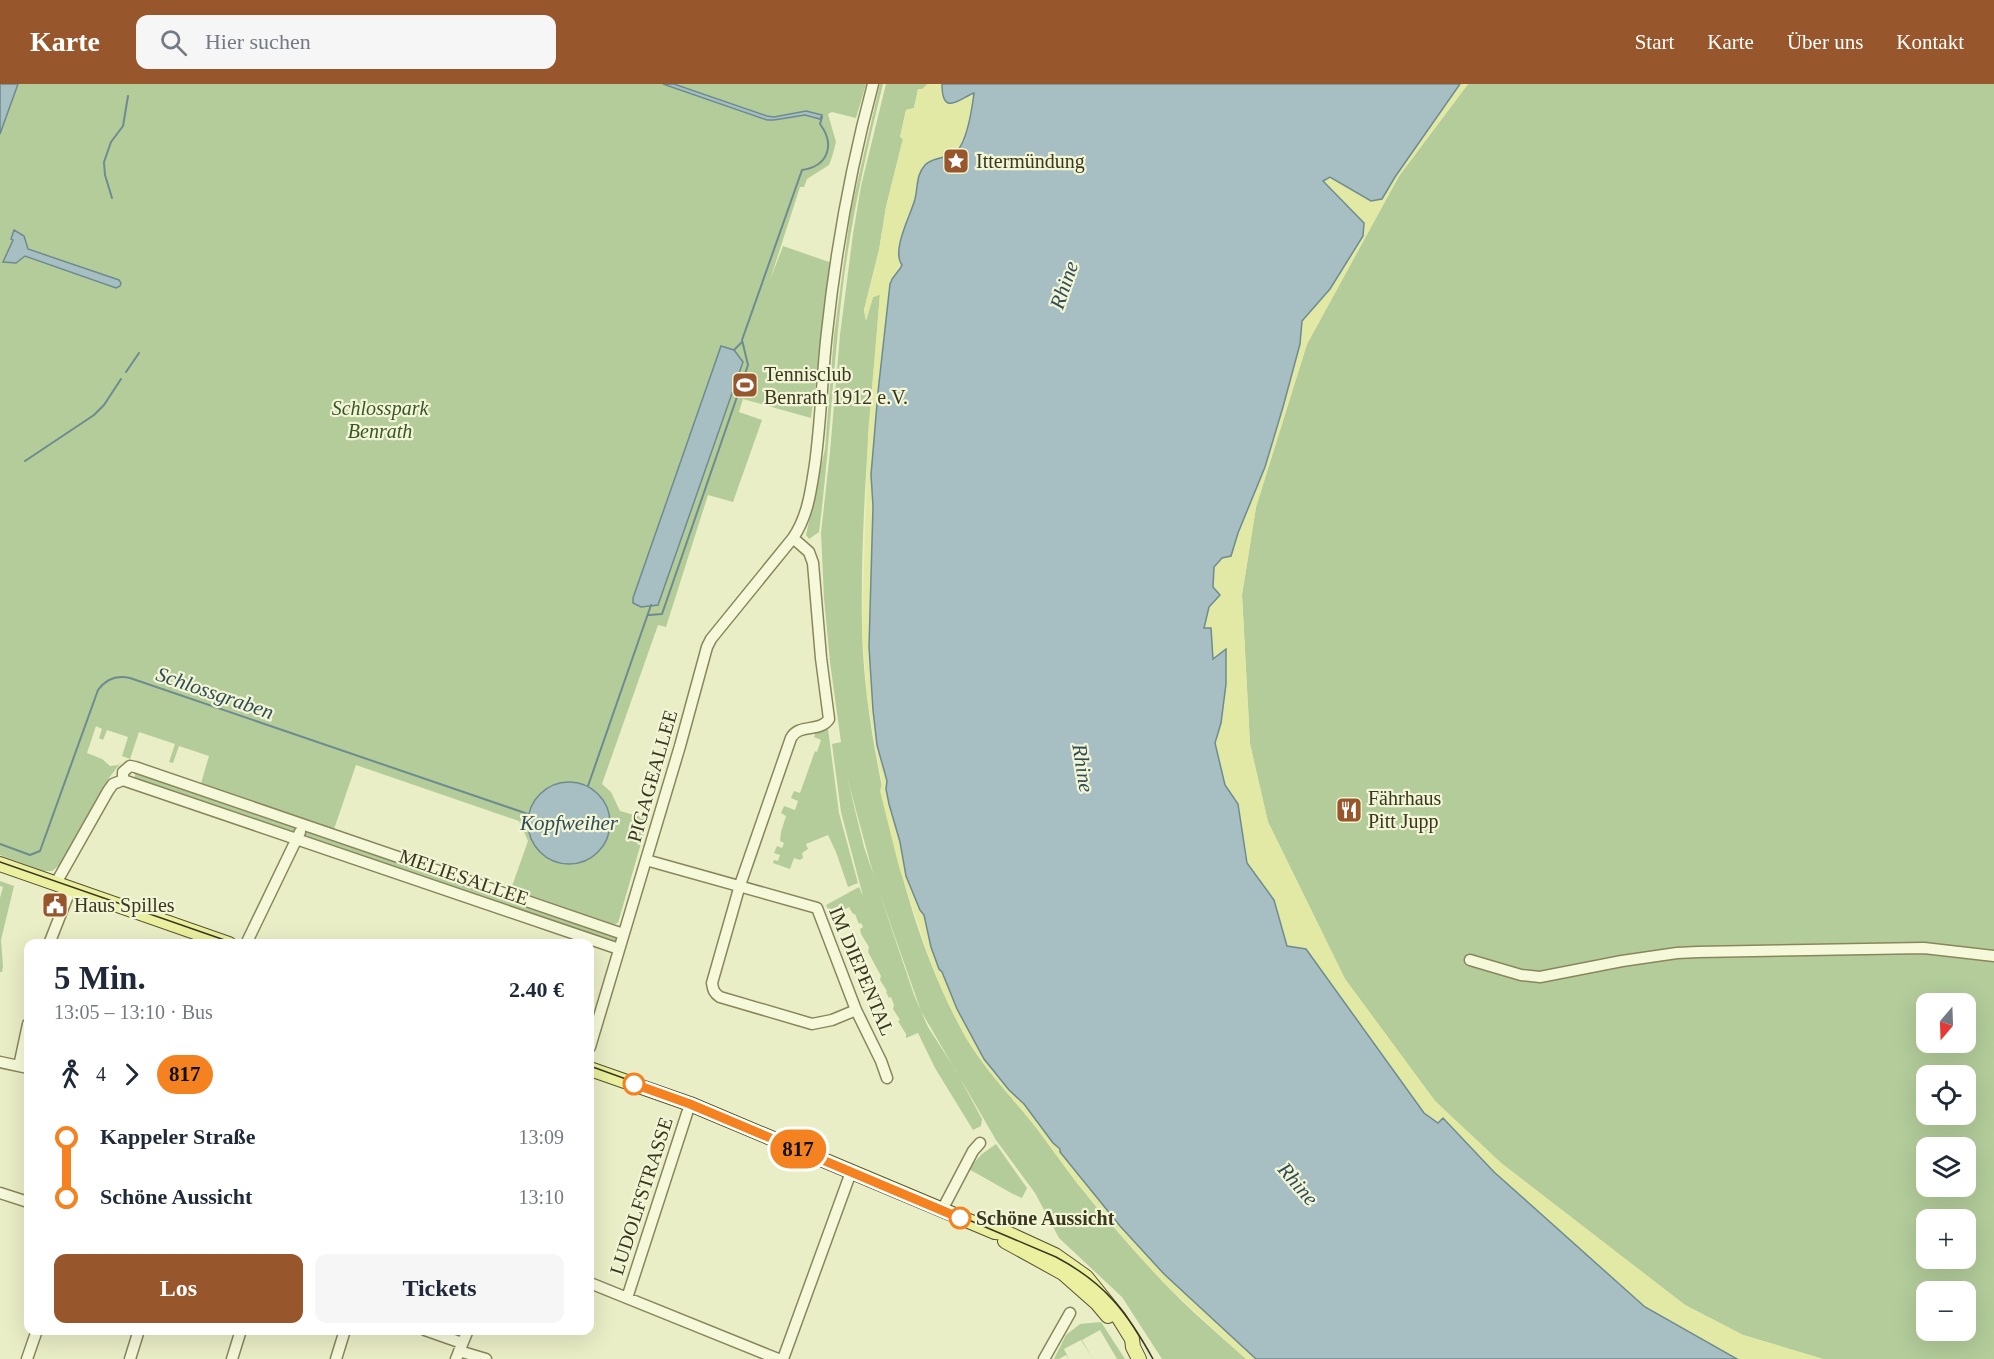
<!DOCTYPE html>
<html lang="de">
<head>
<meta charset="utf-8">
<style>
  body { margin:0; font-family:"Times New Roman",serif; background:#f6f6f7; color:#1f2937; height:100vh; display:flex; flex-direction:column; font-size:22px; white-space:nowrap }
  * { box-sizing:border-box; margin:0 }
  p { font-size:20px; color:#747a83 }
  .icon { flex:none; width:33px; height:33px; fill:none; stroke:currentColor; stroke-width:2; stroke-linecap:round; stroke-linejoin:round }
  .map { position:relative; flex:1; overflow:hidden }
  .panel { position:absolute; left:24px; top:855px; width:570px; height:396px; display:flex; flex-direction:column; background:#fff; border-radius:12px; box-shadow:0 6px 24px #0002 }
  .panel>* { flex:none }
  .badge { padding:0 12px; border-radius:20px; font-size:21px; line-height:39px }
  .needle { width:39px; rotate:199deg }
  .fabs { position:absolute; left:1916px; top:909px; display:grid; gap:12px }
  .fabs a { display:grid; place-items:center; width:60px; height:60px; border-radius:12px; background:#fff; box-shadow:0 6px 24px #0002; font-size:30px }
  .map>.badge { position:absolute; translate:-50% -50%; box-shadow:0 0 0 3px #fff }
  .legs { display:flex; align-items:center; gap:9px; height:66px; padding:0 30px; font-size:20px }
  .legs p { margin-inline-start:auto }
  .headline { display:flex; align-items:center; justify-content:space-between; height:102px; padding:0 30px }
  h1 { font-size:33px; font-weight:600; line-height:45px }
  .cta { display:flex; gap:12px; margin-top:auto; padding:12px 30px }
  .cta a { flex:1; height:69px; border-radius:12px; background:#98562c; color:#fff; font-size:24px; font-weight:600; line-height:69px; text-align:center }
  .cta a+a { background:#f6f6f7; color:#1f2937 }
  ul { padding:0 30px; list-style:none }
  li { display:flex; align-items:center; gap:21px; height:60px; font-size:22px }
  li i { display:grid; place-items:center; width:9px; height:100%; margin:0 8px; background:currentColor }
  li i::after { content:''; width:15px; height:15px; margin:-8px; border:4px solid; border-radius:50%; background:#fff }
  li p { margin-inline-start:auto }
  li:first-child i { background:linear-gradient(#0000 50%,currentColor 0) }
  li:last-child i { background:linear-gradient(currentColor 50%,#0000 0) }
  header { display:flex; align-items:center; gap:36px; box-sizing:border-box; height:84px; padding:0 30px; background:#98562c; color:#fff }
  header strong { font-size:28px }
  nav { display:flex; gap:33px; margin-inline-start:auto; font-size:21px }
  .search { width:420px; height:54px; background:#f6f6f7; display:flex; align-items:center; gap:15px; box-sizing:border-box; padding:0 21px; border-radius:12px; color:#747a83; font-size:22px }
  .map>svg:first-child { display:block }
</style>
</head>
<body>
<header>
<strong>Karte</strong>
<div class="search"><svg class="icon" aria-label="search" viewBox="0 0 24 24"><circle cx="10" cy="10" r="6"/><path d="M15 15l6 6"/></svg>Hier suchen</div>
<nav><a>Start</a><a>Karte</a><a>Über uns</a><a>Kontakt</a></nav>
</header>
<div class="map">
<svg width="1994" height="1275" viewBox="0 0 1994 1275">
  <rect width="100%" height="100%" fill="#eaeec6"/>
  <!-- green -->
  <path fill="#b3cc9a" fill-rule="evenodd" d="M0,0H866L856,34L832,28L828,30L836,58L832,73L829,81L807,95L804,103H800L770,196L783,162L832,179L811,334L743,315L739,328L762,336L733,418L708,411L666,543L658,541L602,700L611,708L620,727L648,735L618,839L614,840L511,805L528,757L519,737L356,681L333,748L200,703L209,672L179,662L173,679L169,678L175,660L139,648L130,675L122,672L128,653L107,646L103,656L99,654L102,645L96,642L87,669L102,675L110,682L118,681L122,677L109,694L61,780L52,787H43L0,771Z
    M880,0H883C867,64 853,128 844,193C833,278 830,363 819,448L809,455L806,451L825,365L834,251L851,126Z
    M886,0H928L922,5H918L914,24L906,26L900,53L903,55L886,123L879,166L864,226L866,236L873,213L880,210C871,321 860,433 862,544C863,596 871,647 881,698C898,785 921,873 965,952C984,985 1011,1012 1034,1041C1049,1060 1062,1080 1077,1099C1104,1133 1133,1166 1163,1198C1189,1225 1218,1250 1246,1275H1162L1122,1213L1059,1154L1035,1109L996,1056L921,927L874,793L847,693L864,763L914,911L928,943L955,985L982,1035L981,1042L973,1046L935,984L918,949L906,954V950L898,937L900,936L893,925L894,921L891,913L889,914L886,908L887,907L880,896L881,892L868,868L869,863L861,850L860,845L863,843L861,839L859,840L855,830H853L849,823L834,831H831L826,821L859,803L863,812L841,728L832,660L841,658L830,578L824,514L821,449L830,368L840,251L853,150L861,102Z
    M1468,0H1994V1275H1823L1743,1251L1685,1221L1501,1079L1435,1017L1345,895L1268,738L1250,660L1242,511L1256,423L1307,260L1399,92ZM1926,920H1965V958H1926ZM1926,992H1965V1030H1926ZM1926,1064H1965V1102H1926ZM1926,1136H1965V1174H1926ZM1926,1208H1965V1246H1926Z
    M828,645L839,729L858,799L848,803L836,768L828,751L806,760L808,765L802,769L803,774L800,776L794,774L790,785L773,779L774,776L778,777L780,771L774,769L777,762L782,764L784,759L780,757L781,748L786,732L781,729L784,722L795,726L798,717L791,714L794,707L800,709L815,667L817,668L821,656L814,653L816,646Z
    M135,688L618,853L616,860L135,696Z
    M0,797L14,802L1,856L3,882L2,888H0V814L3,803L0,802Z
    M996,1060L1027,1104L1022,1114C1003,1106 987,1094 968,1085L982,1070Z
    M1101,1238L1125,1275H1117L1100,1246L1082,1256L1093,1275L1081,1256L1064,1265L1069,1275L1066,1271L1059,1275H1054L1066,1251L1080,1240Z"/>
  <!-- sand -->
  <path fill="#e1e9a4" d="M928,0H942V8L950,19L955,20L974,8C972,26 969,51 958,66C951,76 935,72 926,81C916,90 918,102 915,115C911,132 891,164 902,180L900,185L890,200L878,308L871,391L873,422L869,563L887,697L886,705C889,722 895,739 899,755C906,781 907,810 924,831L938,885L942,888L957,925L984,975L1009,1006L1024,1020L1053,1059L1060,1065V1068L1120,1142L1165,1190L1256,1275H1246L1165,1200L1136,1168L1077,1099L1035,1042L989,987L966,954L943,908L930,876L899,783L880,707L882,699L868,620L862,545L868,349L880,211L873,213L866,237L864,226L879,166L886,123L903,55L900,53L906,26L914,24L918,5H923Z
    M1460,0H1468L1399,92L1307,260L1256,423L1242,511L1250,660L1268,738L1345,895L1435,1017L1501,1079L1685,1221L1743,1251L1823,1275H1737L1645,1223L1494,1088L1443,1034L1438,1039L1424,1029L1306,865L1287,862L1274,816L1247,779L1238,720L1225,701L1215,659L1221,639L1226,566L1213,576L1211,545L1203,544L1209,523L1220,511L1213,503C1214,486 1212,476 1231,472L1238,449L1265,383L1283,323L1300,260L1302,237L1330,205L1364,139L1322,97L1330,93L1371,117L1382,115L1395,93Z"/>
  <!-- water -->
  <path fill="#a7bfc2" stroke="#6e8b90" stroke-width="1.5" d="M0,0H18L0,50Z
    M663,0H674L767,32L774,33L806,27L822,31L820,35L805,31L774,36H767Z
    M942,0H1460L1395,93L1382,115L1371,117L1330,93L1323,97L1364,139L1363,152L1330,205L1302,237L1300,260L1283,323L1265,383L1238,449L1231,472L1222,474L1214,483L1213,503L1220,511L1209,523L1204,544H1211L1213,575L1226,565V600L1221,639L1215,659L1225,701L1238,720L1247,779L1274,816L1287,862L1306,865L1424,1029L1438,1039L1443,1034L1494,1088L1645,1223L1737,1275H1256L1164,1190L1120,1142L1060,1068V1065L1053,1059L1024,1020L1009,1006L984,975L957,925L942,888L939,885L931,863L924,831L920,826L906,792L900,758L889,720L886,705L887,697L877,661L873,626L869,563L873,422L871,391L878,308L890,200C893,190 899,189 902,181C891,166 911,131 915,115C918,103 916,91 925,81C935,71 950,76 958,66C968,53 972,25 974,9C960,14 942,34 942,0Z
    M14,146L24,152L28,165L119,196L121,199L120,202L116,204L25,172L16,179L3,178L13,156L11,155Z
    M721,262L734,266L743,278L658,521L641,523L633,519V514Z
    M528 739a41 41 0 1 1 82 0a41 41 0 1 1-82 0Z"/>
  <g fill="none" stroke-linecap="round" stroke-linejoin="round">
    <!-- stream -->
    <path stroke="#6e8b90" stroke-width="2" d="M112,114L105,91L104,78L111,58L123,42L128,12
      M734,266L742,258
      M126,288L139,269
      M25,377L94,331L104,321L121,295
      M649,531L662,530L748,281L742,256L802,86C829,82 835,60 820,40L822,33
      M588,702L651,521
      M0,760L30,771L40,767L98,606C106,595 117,591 130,594L528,730"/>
    <defs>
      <path id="minor" d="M793,454L809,468L813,479L821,574L829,635C820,649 799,639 791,654L740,801L712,899C713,906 714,909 720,913L812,940L832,936L856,926
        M123,696V688L130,682L135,683L623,850
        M646,776L817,824L856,926L881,977L887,994
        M56,799L108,707L113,700L123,696L619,865
        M49,860L71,804
        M246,860L300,748
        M1470,876L1521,891L1540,893L1622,877L1677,869L1698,868L1924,864L1994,872
        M590,963L680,662L707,563L711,555L793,454C808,432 811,406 815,380C821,336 822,292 827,248C836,164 851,82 873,0
        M0,978L28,984
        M19,982L28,940
        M0,1109L28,1118
        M942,1126L973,1067L980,1059
        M590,1199L778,1275
        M627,1214L690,1020
        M425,1246L462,1259
        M459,1267L486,1275
        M27,1275L37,1246
        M130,1275L139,1246
        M232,1275L241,1246
        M336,1275L345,1246
        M456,1275L468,1246
        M783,1275L851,1088
        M1044,1275L1070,1229"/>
      <path id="major" d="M0,780L229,860
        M590,985L690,1020L995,1148L1007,1149L1055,1171L1086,1193L1119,1234L1132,1255L1133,1263L1139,1275
        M1005,1157L1063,1189L1097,1219L1108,1232"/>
    </defs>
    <!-- minor casing -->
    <use href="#minor" stroke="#89865c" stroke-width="13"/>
    <!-- major casing -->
    <use href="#major" stroke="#575230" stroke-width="16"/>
    <!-- minor -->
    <use href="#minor" stroke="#f6f9d9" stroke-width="10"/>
    <!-- major -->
    <use href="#major" stroke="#eaf09f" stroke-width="14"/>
    <!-- tram -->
    <path stroke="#3a371f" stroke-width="1.5" d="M0,778L236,860
      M590,982L695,1020L1056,1173C1105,1199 1127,1228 1153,1275"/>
  </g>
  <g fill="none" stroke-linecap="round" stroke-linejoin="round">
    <defs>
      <path id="line-1" d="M634,1000L690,1020L960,1134"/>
    </defs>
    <!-- line-1 casing -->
    <use href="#line-1" stroke="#fff" stroke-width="14"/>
    <!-- line-1 -->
    <use href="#line-1" stroke="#f58220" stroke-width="9"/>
  </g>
  <!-- icons -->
  <defs>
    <symbol id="sight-square" viewBox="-11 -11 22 22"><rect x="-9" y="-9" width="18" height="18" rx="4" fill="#98562c" stroke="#f2f5d6"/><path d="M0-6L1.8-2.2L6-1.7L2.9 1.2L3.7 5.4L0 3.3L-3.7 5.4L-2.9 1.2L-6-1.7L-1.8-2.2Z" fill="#fff"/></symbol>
    <symbol id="stadium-square" viewBox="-11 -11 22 22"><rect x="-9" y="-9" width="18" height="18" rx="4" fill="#98562c" stroke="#f2f5d6"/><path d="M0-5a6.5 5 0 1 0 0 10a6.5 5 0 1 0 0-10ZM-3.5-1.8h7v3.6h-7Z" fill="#fff"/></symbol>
    <symbol id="restaurant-square" viewBox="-11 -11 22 22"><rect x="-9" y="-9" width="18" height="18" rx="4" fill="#98562c" stroke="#f2f5d6"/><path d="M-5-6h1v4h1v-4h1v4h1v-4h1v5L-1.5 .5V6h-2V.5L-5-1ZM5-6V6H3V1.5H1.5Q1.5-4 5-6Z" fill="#fff"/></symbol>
    <symbol id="civic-square" viewBox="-11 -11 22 22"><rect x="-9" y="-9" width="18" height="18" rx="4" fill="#98562c" stroke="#f2f5d6"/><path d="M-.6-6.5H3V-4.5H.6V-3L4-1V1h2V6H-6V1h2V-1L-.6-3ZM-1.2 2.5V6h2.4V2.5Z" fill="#fff"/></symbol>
  </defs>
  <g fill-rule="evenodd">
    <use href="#sight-square" x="941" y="62" width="30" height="30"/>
    <use href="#stadium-square" x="730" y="286" width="30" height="30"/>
    <use href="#restaurant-square" x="1334" y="711" width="30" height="30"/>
    <use href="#civic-square" x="40" y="806" width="30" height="30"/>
  </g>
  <!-- markers -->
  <g fill="#fff" stroke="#f58220" stroke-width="3">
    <circle cx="634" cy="1000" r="10"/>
    <circle cx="960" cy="1134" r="10"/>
  </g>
  <g text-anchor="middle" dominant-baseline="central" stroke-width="4.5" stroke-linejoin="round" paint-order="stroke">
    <!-- poi labels -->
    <g font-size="20" fill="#3a371f" stroke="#f2f5d6" text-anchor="start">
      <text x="976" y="77">Ittermündung</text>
      <text x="764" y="290">Tennisclub<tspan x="764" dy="23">Benrath 1912 e.V.</tspan></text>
      <text x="1368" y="714">Fährhaus<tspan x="1368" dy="23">Pitt Jupp</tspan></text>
      <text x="74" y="821">Haus Spilles</text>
    </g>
    <!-- park labels -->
    <g font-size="20" font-style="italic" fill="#375626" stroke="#f2f5d6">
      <text x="380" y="324">Schlosspark<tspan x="380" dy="23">Benrath</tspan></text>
    </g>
    <!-- street labels -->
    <g font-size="20" fill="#3a371f" stroke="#f2f5d6">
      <text transform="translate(652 692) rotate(-74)">PIGAGEALLEE</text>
      <text transform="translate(464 793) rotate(19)">MELIESALLEE</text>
      <text transform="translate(862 887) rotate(67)">IM DIEPENTAL</text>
      <text transform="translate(641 1112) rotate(-72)">LUDOLFSTRASSE</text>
    </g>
    <!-- stop labels -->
    <g font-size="20" font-weight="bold" fill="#3a371f" stroke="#f2f5d6" text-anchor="start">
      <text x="976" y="1134">Schöne Aussicht</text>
    </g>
    <!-- water labels -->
    <g font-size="21" font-style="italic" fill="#2f4b59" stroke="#f2f5d6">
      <text transform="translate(1064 201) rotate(-71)">Rhine</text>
      <text transform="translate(215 609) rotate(19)">Schlossgraben</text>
      <text transform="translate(1083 684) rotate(81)">Rhine</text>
      <text x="569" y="739">Kopfweiher</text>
      <text transform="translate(1298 1100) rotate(49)">Rhine</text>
    </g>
  </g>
</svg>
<div class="fabs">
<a><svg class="needle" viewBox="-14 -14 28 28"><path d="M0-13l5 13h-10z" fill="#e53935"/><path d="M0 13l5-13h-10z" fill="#747a83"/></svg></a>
<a><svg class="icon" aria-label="locate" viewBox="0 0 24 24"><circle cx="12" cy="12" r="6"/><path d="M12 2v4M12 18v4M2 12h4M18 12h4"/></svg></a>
<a><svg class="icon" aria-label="layers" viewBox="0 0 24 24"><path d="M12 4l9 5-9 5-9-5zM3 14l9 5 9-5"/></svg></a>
<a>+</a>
<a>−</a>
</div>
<b class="badge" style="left:798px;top:1065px;background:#f58220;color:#111">817</b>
<section class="panel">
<div class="headline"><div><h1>5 Min.</h1><p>13:05 – 13:10 · Bus</p></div><b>2.40 €</b></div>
<div class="legs"><svg class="icon" aria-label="walk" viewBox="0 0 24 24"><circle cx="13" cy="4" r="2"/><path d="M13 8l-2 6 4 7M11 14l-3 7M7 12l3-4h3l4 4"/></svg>4<svg class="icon" aria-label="forward" viewBox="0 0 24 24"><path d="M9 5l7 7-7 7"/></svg><b class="badge" style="background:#f58220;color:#111">817</b></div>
<ul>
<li><i style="color:#f58220"></i><b>Kappeler Straße</b><p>13:09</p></li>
<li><i style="color:#f58220"></i><b>Schöne Aussicht</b><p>13:10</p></li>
</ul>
<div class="cta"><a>Los</a><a>Tickets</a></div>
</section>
</div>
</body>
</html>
